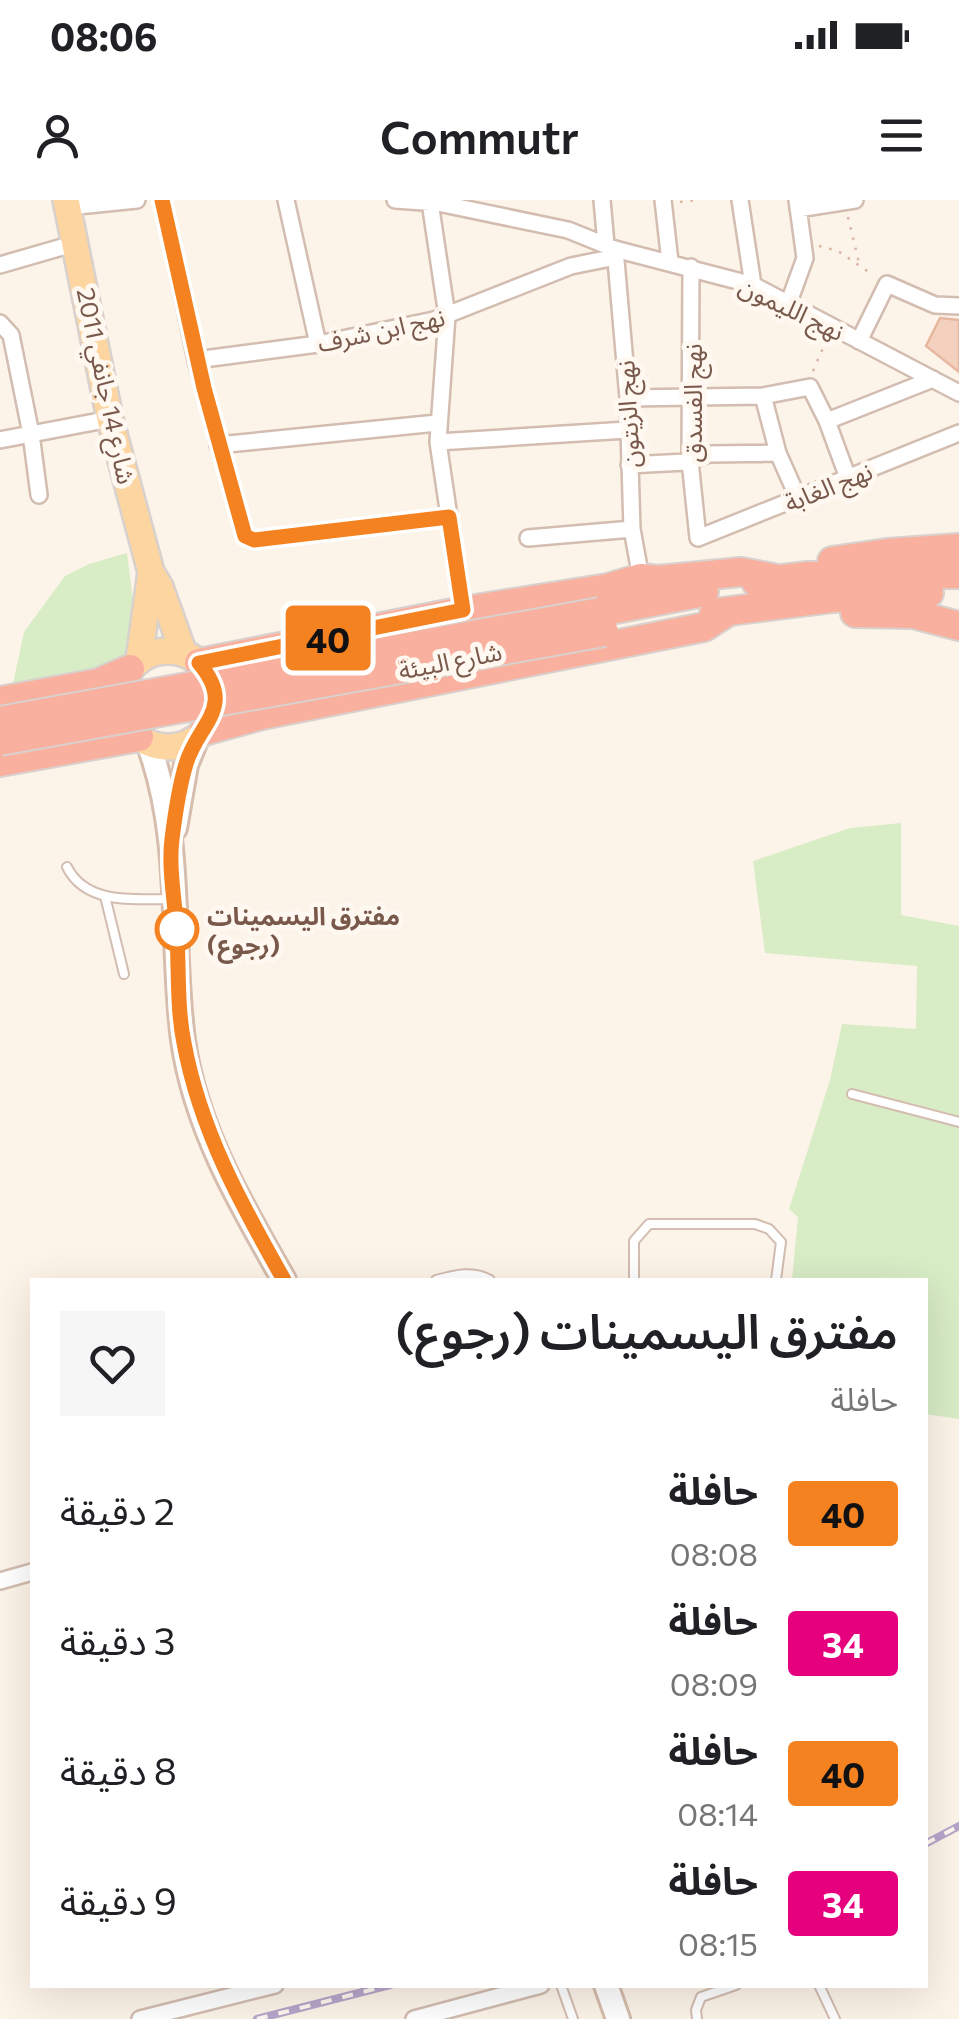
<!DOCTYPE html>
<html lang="ar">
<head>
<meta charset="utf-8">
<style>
  body { margin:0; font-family:Commissioner,"Noto Sans Arabic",sans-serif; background:#f6f6f6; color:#202124; direction:rtl; height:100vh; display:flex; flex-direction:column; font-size:38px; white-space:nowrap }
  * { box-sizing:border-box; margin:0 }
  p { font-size:32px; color:#757577 }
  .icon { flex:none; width:55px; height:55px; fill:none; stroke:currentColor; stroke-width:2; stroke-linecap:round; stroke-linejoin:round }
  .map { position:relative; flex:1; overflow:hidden; direction:ltr }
  .panel { position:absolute; left:30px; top:1078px; width:898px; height:710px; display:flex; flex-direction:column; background:#fff; border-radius:0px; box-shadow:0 10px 40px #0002; direction:rtl }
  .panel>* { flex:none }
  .badge { padding:0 20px; border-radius:8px; font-size:35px; line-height:65px }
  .map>.badge { position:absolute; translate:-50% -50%; box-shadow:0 0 0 5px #fff }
  .round { display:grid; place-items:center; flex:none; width:105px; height:105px; border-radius:0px; background:#f6f6f6 }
  .head { display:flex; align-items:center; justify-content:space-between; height:170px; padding:0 30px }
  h1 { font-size:48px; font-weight:600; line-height:75px }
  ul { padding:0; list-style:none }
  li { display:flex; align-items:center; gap:30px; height:130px; padding:0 30px }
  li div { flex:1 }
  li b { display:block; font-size:38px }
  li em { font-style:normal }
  li .badge { min-width:110px; font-weight:700; text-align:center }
  .status { display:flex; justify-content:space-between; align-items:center; height:70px; padding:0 50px; background:#fff; direction:ltr }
  .status svg { height:28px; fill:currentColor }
  header { display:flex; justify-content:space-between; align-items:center; height:130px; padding:0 30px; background:#fff; font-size:45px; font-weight:600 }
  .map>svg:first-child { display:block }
</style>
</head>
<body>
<div class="status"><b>08:06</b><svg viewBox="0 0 49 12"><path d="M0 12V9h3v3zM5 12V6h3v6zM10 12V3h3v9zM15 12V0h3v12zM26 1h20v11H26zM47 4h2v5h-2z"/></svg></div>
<header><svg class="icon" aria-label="menu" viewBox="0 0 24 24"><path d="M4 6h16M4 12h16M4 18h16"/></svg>Commutr<svg class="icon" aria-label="person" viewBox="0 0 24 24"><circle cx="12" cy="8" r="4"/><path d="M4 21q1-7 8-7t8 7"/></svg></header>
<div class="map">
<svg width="959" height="1819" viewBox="0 0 959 1819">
  <rect width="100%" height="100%" fill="#fdf4e9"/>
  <!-- green -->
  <path fill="#d8ecc6" d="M127,353L133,400V450L121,471L9,502L24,432L65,376L89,364Z
    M901,623V715L959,726V1219L925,1214V1080H792L798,1017L789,1009L830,880L842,824L916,829L917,766L765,753L753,661L850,628Z"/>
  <!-- building -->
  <path fill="#f4d1bf" stroke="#e7b69f" stroke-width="2.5" d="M940,118L959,120V172L926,146Z"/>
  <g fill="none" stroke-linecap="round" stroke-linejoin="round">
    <defs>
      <path id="lane" d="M67,667C86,705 134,699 171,699
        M105,696L124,774
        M852,894L959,922
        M436,1080C455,1075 473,1070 490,1080
        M634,1080V1041L649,1024H755L769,1029L781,1042L776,1080
        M561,1785L573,1819
        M819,1785L835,1819
        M697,1819L696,1810L701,1797L736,1785"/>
      <path id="street" d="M162,0L196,160L245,336L254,340L449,317
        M286,0L318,144
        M395,0L438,3L568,30L615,49L753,85L959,193
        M602,0L606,45
        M663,0L670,62
        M740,0L753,85
        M430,2L447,116L438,242L463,411
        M68,7L137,0
        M798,9L855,0
        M615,49L628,198L632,329L641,378
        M0,65L76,43
        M691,67L690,261L698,338L959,233
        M789,102L805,58L797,0
        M0,123L11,135L31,234L39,295
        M859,141L887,84L935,105L959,106
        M196,160L318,144L434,120L571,66L616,57
        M763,196L810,187L827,221L933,179
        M628,198L763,196L778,253L798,298
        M827,221L848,278
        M0,240L110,219
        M438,242L627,230
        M218,245L437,223
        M629,265L686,262L709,254L778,253
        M528,338L632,329
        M0,1381L32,1372
        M140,1819L275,1785
        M414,1819L541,1785"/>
      <path id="secondary" d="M148,543C184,639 170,741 183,840C195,927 241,1005 284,1080
        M175,628L186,565L197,538
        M606,1785L618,1819"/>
      <path id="primary" d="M66,0L110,219L151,372L160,387L184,454
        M120 499a48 48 0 1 1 96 0a48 48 0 1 1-96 0Z
        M139,460L151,372"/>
      <path id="highway" d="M832,361L887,353L959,348
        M756,382L808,376L959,374
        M600,412L704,392
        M714,413L833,398L929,393
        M855,413L913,414L959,426
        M199,463L463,411L608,388L641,378L658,380L741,372L773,378
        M0,501L98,483L130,469
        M204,531L262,515L704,427L729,411
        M0,562L139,537"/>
    </defs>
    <!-- lane casing -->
    <use href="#lane" stroke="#d3bdb0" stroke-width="12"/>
    <!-- street casing -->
    <use href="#street" stroke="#d3bdb0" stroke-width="20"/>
    <!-- secondary casing -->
    <use href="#secondary" stroke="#d6bdad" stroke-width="28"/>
    <!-- primary casing -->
    <use href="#primary" stroke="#d9d1cd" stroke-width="30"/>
    <!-- highway casing -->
    <use href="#highway" stroke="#d9d1cd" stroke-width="32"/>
    <!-- path -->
    <path stroke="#dab4a1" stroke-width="2.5" stroke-dasharray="2.5 8" stroke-linecap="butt" d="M680,2L698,0
      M848,17L859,63
      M819,46L838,51L873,75
      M813,171L826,141"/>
    <!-- lane -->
    <use href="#lane" stroke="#fff" stroke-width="8"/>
    <!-- street -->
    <use href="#street" stroke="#fff" stroke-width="15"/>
    <!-- secondary -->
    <use href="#secondary" stroke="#fff" stroke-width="22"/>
    <!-- primary -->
    <use href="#primary" stroke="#fdd5a0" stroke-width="25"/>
    <!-- highway -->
    <use href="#highway" stroke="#f9b09e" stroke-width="28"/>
    <defs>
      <path id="rail" d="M925,1644L959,1626
        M257,1819L390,1785"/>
    </defs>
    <!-- rail casing -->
    <use href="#rail" stroke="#b6a5c9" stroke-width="8"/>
    <!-- rail -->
    <use href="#rail" stroke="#fff8f0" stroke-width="4" stroke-dasharray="11" stroke-linecap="butt"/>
    <defs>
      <path id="highway-bridge" d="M0,521L600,412
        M0,541L604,432"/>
    </defs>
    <!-- highway-bridge casing -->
    <use href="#highway-bridge" stroke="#d9d1cd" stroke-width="32" stroke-linecap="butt"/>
    <!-- highway-bridge -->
    <use href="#highway-bridge" stroke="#f9b09e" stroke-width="28"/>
  </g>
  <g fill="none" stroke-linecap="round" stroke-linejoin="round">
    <defs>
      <path id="line" d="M162,0L204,188L245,336L254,340L449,317L463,410L199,463C237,508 198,523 186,564C179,587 175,615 172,639C168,670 176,706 177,737C179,772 177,809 184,843C200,930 241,1004 284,1080"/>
    </defs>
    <!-- line casing -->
    <use href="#line" stroke="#fff" stroke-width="22"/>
    <!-- line -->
    <use href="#line" stroke="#f58220" stroke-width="15"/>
  </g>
  <!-- markers -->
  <circle fill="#fff" stroke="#f58220" stroke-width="5" cx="177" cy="729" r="20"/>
  <g text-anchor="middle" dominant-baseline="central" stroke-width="10" stroke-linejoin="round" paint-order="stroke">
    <!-- street labels -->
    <g font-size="25" fill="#79594b" stroke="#fff8f0">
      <text transform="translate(792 108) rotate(26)">نهج الليمون</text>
      <text transform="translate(381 129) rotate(-12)">نهج ابن شرف</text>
      <text transform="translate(107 186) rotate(78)">شارع 14 جانفي 2011</text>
      <text transform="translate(692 203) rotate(-90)">نهج الفسدق</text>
      <text transform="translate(627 214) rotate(-93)">نهج الزيتون</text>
      <text transform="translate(828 286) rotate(-22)">نهج الغابة</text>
      <text transform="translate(450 460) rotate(-11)">شارع البيئة</text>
    </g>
    <!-- stop labels -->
    <g font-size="25" font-weight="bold" fill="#79594b" stroke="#fff8f0" text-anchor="start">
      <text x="207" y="715">مفترق اليسمينات<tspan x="207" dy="29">(رجوع)</tspan></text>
    </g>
  </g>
</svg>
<b class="badge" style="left:328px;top:438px;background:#f58220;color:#111">40</b>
<section class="panel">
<div class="head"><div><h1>مفترق اليسمينات (رجوع)</h1><p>حافلة</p></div><a class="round"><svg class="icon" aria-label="heart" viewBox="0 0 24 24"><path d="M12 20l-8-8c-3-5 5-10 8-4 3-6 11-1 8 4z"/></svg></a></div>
<ul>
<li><span class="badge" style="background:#f58220;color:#111">40</span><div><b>حافلة</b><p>08:08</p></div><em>2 دقيقة</em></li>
<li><span class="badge" style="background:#e6007e;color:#fff">34</span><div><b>حافلة</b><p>08:09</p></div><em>3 دقيقة</em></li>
<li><span class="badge" style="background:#f58220;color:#111">40</span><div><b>حافلة</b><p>08:14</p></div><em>8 دقيقة</em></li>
<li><span class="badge" style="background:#e6007e;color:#fff">34</span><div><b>حافلة</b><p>08:15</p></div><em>9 دقيقة</em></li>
</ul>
</section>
</div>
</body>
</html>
